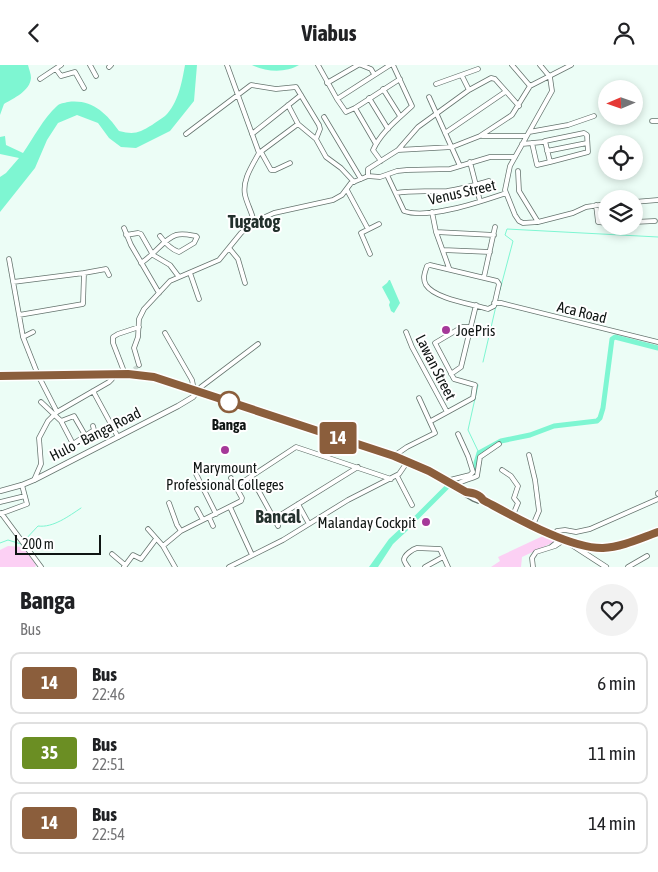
<!DOCTYPE html>
<html lang="en">
<head>
<meta charset="utf-8">
<style>
  body { margin:0; font-family:"Asap Condensed",sans-serif; background:#f2f2f2; color:#202124; height:100vh; display:flex; flex-direction:column; font-size:19px; white-space:nowrap }
  * { box-sizing:border-box; margin:0 }
  p { font-size:16px; color:#757577 }
  .icon { flex:none; width:28px; height:28px; fill:none; stroke:currentColor; stroke-width:2; stroke-linecap:round; stroke-linejoin:round }
  .map { position:relative; height:502px; overflow:hidden }
  .details { display:flex; flex-direction:column; background:#fff; flex:1 }
  .details>* { flex:none }
  .badge { padding:0 10px; border-radius:4px; font-size:18px; line-height:32px }
  .needle { width:32px; rotate:268deg }
  .buttons { position:absolute; left:598px; top:15px; display:grid; gap:10px }
  .buttons a { display:grid; place-items:center; width:45px; height:45px; border-radius:50%; background:#fff; box-shadow:0 2px 8px #0003; font-size:25px }
  .scale { position:absolute; left:15px; bottom:12px; width:86px; box-sizing:border-box; padding-left:5px; border:2px solid #0f1513; border-top:0; font-size:14px; line-height:18px; white-space:nowrap; color:#0f1513; -webkit-text-stroke:4px #fff; paint-order:stroke }
  .map>.badge { position:absolute; translate:-50% -50%; box-shadow:0 0 0 2px #fff }
  .round { display:grid; place-items:center; flex:none; width:52px; height:52px; border-radius:26px; background:#f2f2f2 }
  .head { display:flex; align-items:center; justify-content:space-between; height:85px; padding:0 20px }
  h1 { font-size:24px; font-weight:700; line-height:38px }
  ul { padding:0; list-style:none }
  li { display:flex; align-items:center; gap:15px; height:62px; margin:0 10px 8px; padding:0 10px; border:2px solid #e0e0e0; border-radius:10px }
  li div { flex:1 }
  li b { display:block; font-size:19px }
  li em { font-style:normal }
  li .badge { min-width:55px; font-weight:700; text-align:center }
  header { display:flex; justify-content:space-between; align-items:center; height:65px; padding:0 20px; background:#fff; font-size:22px; font-weight:700 }
  .map>svg:first-child { display:block }
</style>
</head>
<body>
<header><svg class="icon" aria-label="back" viewBox="0 0 24 24"><path d="M15 5l-7 7 7 7"/></svg>Viabus<svg class="icon" aria-label="person" viewBox="0 0 24 24"><circle cx="12" cy="8" r="4"/><path d="M4 21q1-7 8-7t8 7"/></svg></header>
<div class="map">
<svg width="658" height="502" viewBox="0 0 658 502">
  <rect width="100%" height="100%" fill="#ecfdf6"/>
  <!-- green -->
  <path fill="#fcd0f4" d="M545,470L556,476L522,492L521,502H491L500,496L498,492Z
    M8,481L23,482L36,500L35,502H0V485Z"/>
  <!-- water -->
  <path fill="#7ef6d2" d="M0,0H28C29,4 31,9 31,13C30,26 14,33 4,39L0,50Z
    M185,0H197L194,36L170,66L136,83L121,82L109,73L98,58L77,50L58,58L47,75L35,103L0,147V112L6,108L19,93L0,89V72L5,71L6,80L23,88C34,72 43,54 57,41C60,38 64,38 68,37C92,34 106,48 119,66C134,70 139,68 152,60C156,57 161,54 165,51C178,39 182,17 185,0Z
    M252,0H299C286,8 266,7 252,0Z
    M389,215H390L400,238L394,248L391,246L389,240L390,237L382,222L387,218Z
    M404,460L408,465L393,479L378,502H369L389,474Z"/>
  <g fill="none" stroke-linecap="round" stroke-linejoin="round">
    <!-- stream -->
    <path stroke="#7ef6d2" stroke-width="1" d="M500,225L513,176L505,170L507,164L658,172
      M483,297L496,241
      M478,320L468,365L479,388
      M24,476L38,461C53,463 69,451 81,443
      M0,478L8,475L21,479"/>
    <!-- river -->
    <path stroke="#7ef6d2" stroke-width="5" d="M402,467L455,414L467,413L476,409V398L479,388L501,376L530,370L554,361L597,356L600,353L603,343L612,274L615,272L658,283"/>
    <!-- minor-tunnel -->
    <path stroke="#cbdad4" stroke-width="4" stroke-dasharray="4 2" stroke-linecap="butt" d="M134,304L139,301"/>
    <defs>
      <path id="minor" d="M90,0L96,11
        M227,0L259,88C252,101 242,115 245,130C247,139 252,147 254,157
        M318,0L337,34L346,47L355,43L400,14
        M361,0L371,4L374,9
        M512,0L530,21
        M540,0L550,12L552,26L510,101L505,125L515,150L519,156L523,158L538,157L573,148L586,142L606,139
        M109,2L111,0
        M56,4L61,11L75,7L84,23
        M462,11L469,25
        M40,14L61,0
        M327,18L358,0
        M436,19L478,4
        M530,21L571,0
        M383,24L400,51
        M429,32L460,101
        M369,33L388,64
        M337,34L390,0
        M288,40L298,59L316,74
        M355,43L376,79
        M324,52L361,114
        M652,56H658
        M529,67L568,60L594,51
        M445,68L505,27
        M186,69L251,20L276,24L296,22L319,60L320,64L316,74L326,92L341,103L354,117
        M252,69L301,30
        M482,71H526
        M532,78L537,100L550,97
        M522,79L543,77L545,76L584,68L587,70L588,87L550,97L545,76
        M398,85L418,62L469,25L491,13L495,14L519,41
        M547,86L587,78
        M261,87L271,105H275L290,98
        M259,88L298,59
        M381,96L373,85C381,67 398,54 412,41L393,0
        M470,97L480,136
        M518,106L519,126L538,157
        M387,110L404,146C428,155 482,136 506,128
        M368,111V104L398,85L452,82L480,71L512,50L530,21
        M347,125L368,164
        M396,128C413,125 430,127 447,126C462,124 475,120 489,116
        M634,137L658,135
        M596,140L598,157L606,158
        M432,147L436,167L449,203
        M634,157L655,156
        M124,163L131,180L159,228
        M436,167L494,170
        M126,170L138,168L141,169L153,190L170,200L179,212
        M229,183L238,194L245,218
        M443,185L490,187
        M370,189L361,168L379,159
        M9,194L23,272L38,310L57,347
        M141,198C153,191 165,173 176,170C183,168 190,170 196,171L197,172L194,178L179,187C170,184 165,178 160,171
        M430,200L497,216L499,219L494,241L488,244C473,239 435,234 426,220C422,213 425,207 427,201Z
        M84,208L106,204L109,210
        M190,208L199,234
        M484,212L495,162
        M13,217L84,208L83,239L19,250
        M494,238H501L658,277
        M406,267L412,282L447,347
        M165,268L192,315L194,325
        M23,272L33,267
        M139,300L134,283L138,272L139,254L144,244L170,216L219,195L241,168L254,157L274,148L333,135L342,130L351,118L368,111L380,112L397,106L407,105L450,104L490,92H515
        M125,309L113,278V272L118,269L139,262
        M451,309L461,302L476,240
        M93,326L118,372
        M197,327L201,322L258,279
        M41,337L61,356L73,379L94,365L93,361
        M61,356L74,351L85,370
        M431,356L473,333L475,320L454,314L435,278L462,262H471
        M529,390L535,415L539,446L533,460
        M394,391L407,382L435,368L419,333
        M502,405L511,411L518,421L514,433L518,438L513,450
        M196,409L216,449
        M397,411L412,440
        M251,412L278,461
        M34,415L41,399L39,373L48,356L57,347L109,317L112,314V309
        M446,416L470,410L473,407L468,391L458,369
        M455,421C461,415 469,415 477,411L480,392L499,379
        M235,422L296,382L391,414
        M658,428V429
        M0,437L25,431
        M169,438L177,460L181,466
        M298,439L309,459
        M230,442L252,490
        M197,444L203,455
        M1,448L41,502
        M0,449L27,439L22,420
        M209,452L213,461
        M274,454L358,402
        M148,464L163,481L175,502
        M554,470L557,466L565,465L576,467L590,464L658,434
        M163,481L181,466L241,436L242,433L231,413
        M551,482L561,474
        M112,489L125,500
        M124,502L133,490L141,494L156,474
        M229,502L283,475L348,435L399,409L408,396
        M408,502C407,501 404,496 404,495C404,490 413,484 417,483L440,484L448,502
        M425,502L443,492
        M533,502L532,493L536,487L555,481L564,475
        M628,502L647,491"/>
      <path id="major" d="M0,426L22,420L34,415L178,341L193,332L197,327
        M569,478L606,502"/>
      <path id="highway" d="M0,311L122,309L154,312L404,395L429,406L474,433L479,435H483
        M466,427L478,430L486,436C517,451 568,484 603,483C621,483 641,473 658,467"/>
    </defs>
    <!-- minor casing -->
    <use href="#minor" stroke="#65746e" stroke-width="5.5"/>
    <!-- major casing -->
    <use href="#major" stroke="#65746e" stroke-width="6"/>
    <!-- highway casing -->
    <use href="#highway" stroke="#65746e" stroke-width="8"/>
    <!-- minor -->
    <use href="#minor" stroke="#fff" stroke-width="4"/>
    <!-- major -->
    <use href="#major" stroke="#fff" stroke-width="4.5"/>
    <!-- highway -->
    <use href="#highway" stroke="#fff" stroke-width="5.5"/>
  </g>
  <g fill="none" stroke-linecap="round" stroke-linejoin="round">
    <defs>
      <path id="line" d="M0,311L128,309L154,312L394,391L429,406L466,427C473,428 480,429 483,435C513,451 570,484 603,483C622,482 641,473 658,467"/>
    </defs>
    <!-- line casing -->
    <use href="#line" stroke="#fff" stroke-width="11"/>
    <!-- line -->
    <use href="#line" stroke="#8b5e3c" stroke-width="8"/>
  </g>
  <!-- markers -->
  <g fill="#a53999" stroke="#fff" stroke-width="2">
    <circle cx="446" cy="265" r="5"/>
    <circle cx="225" cy="385" r="5"/>
    <circle cx="426" cy="457" r="5"/>
  </g>
  <circle fill="#fff" stroke="#8b5e3c" stroke-width="2.5" cx="229" cy="337" r="10"/>
  <g text-anchor="middle" dominant-baseline="central" stroke-width="4" stroke-linejoin="round" paint-order="stroke">
    <!-- street labels -->
    <g font-size="15" fill="#0f1513" stroke="#fff">
      <text transform="translate(462 127) rotate(-13)">Venus Street</text>
      <text transform="translate(582 247) rotate(14)">Aca Road</text>
      <text transform="translate(436 302) rotate(63)">Lawan Street</text>
      <text transform="translate(95 369) rotate(-27)">Hulo - Banga Road</text>
    </g>
    <!-- poi labels -->
    <g font-size="15" fill="#0f1513" stroke="#fff" text-anchor="start">
      <text x="456" y="265">JoePris</text>
      <text x="225" y="402" text-anchor="middle">Marymount<tspan x="225" dy="17">Professional Colleges</tspan></text>
      <text x="416" y="457" text-anchor="end">Malanday Cockpit</text>
    </g>
    <!-- stop labels -->
    <g font-size="15" font-weight="bold" fill="#0f1513" stroke="#fff">
      <text x="229" y="359">Banga</text>
    </g>
    <!-- quarter labels -->
    <g font-size="18" font-weight="bold" fill="#23302c" stroke="#fff">
      <text x="254" y="156">Tugatog</text>
      <text x="278" y="451">Bancal</text>
    </g>
  </g>
</svg>
<div class="buttons">
<a><svg class="needle" viewBox="-14 -14 28 28"><path d="M0-13l5 13h-10z" fill="#e53935"/><path d="M0 13l5-13h-10z" fill="#757577"/></svg></a>
<a><svg class="icon" aria-label="locate" viewBox="0 0 24 24"><circle cx="12" cy="12" r="6"/><path d="M12 2v4M12 18v4M2 12h4M18 12h4"/></svg></a>
<a><svg class="icon" aria-label="layers" viewBox="0 0 24 24"><path d="M12 4l9 5-9 5-9-5zM3 14l9 5 9-5"/></svg></a>
</div>
<div class="scale">200 m</div>
<b class="badge" style="left:338px;top:373px;background:#8b5e3c;color:#fff">14</b>
</div>
<section class="details">
<div class="head"><div><h1>Banga</h1><p>Bus</p></div><a class="round"><svg class="icon" aria-label="heart" viewBox="0 0 24 24"><path d="M12 20l-8-8c-3-5 5-10 8-4 3-6 11-1 8 4z"/></svg></a></div>
<ul>
<li><span class="badge" style="background:#8b5e3c;color:#fff">14</span><div><b>Bus</b><p>22:46</p></div><em>6 min</em></li>
<li><span class="badge" style="background:#6b8e23;color:#fff">35</span><div><b>Bus</b><p>22:51</p></div><em>11 min</em></li>
<li><span class="badge" style="background:#8b5e3c;color:#fff">14</span><div><b>Bus</b><p>22:54</p></div><em>14 min</em></li>
</ul>
</section>
</body>
</html>
